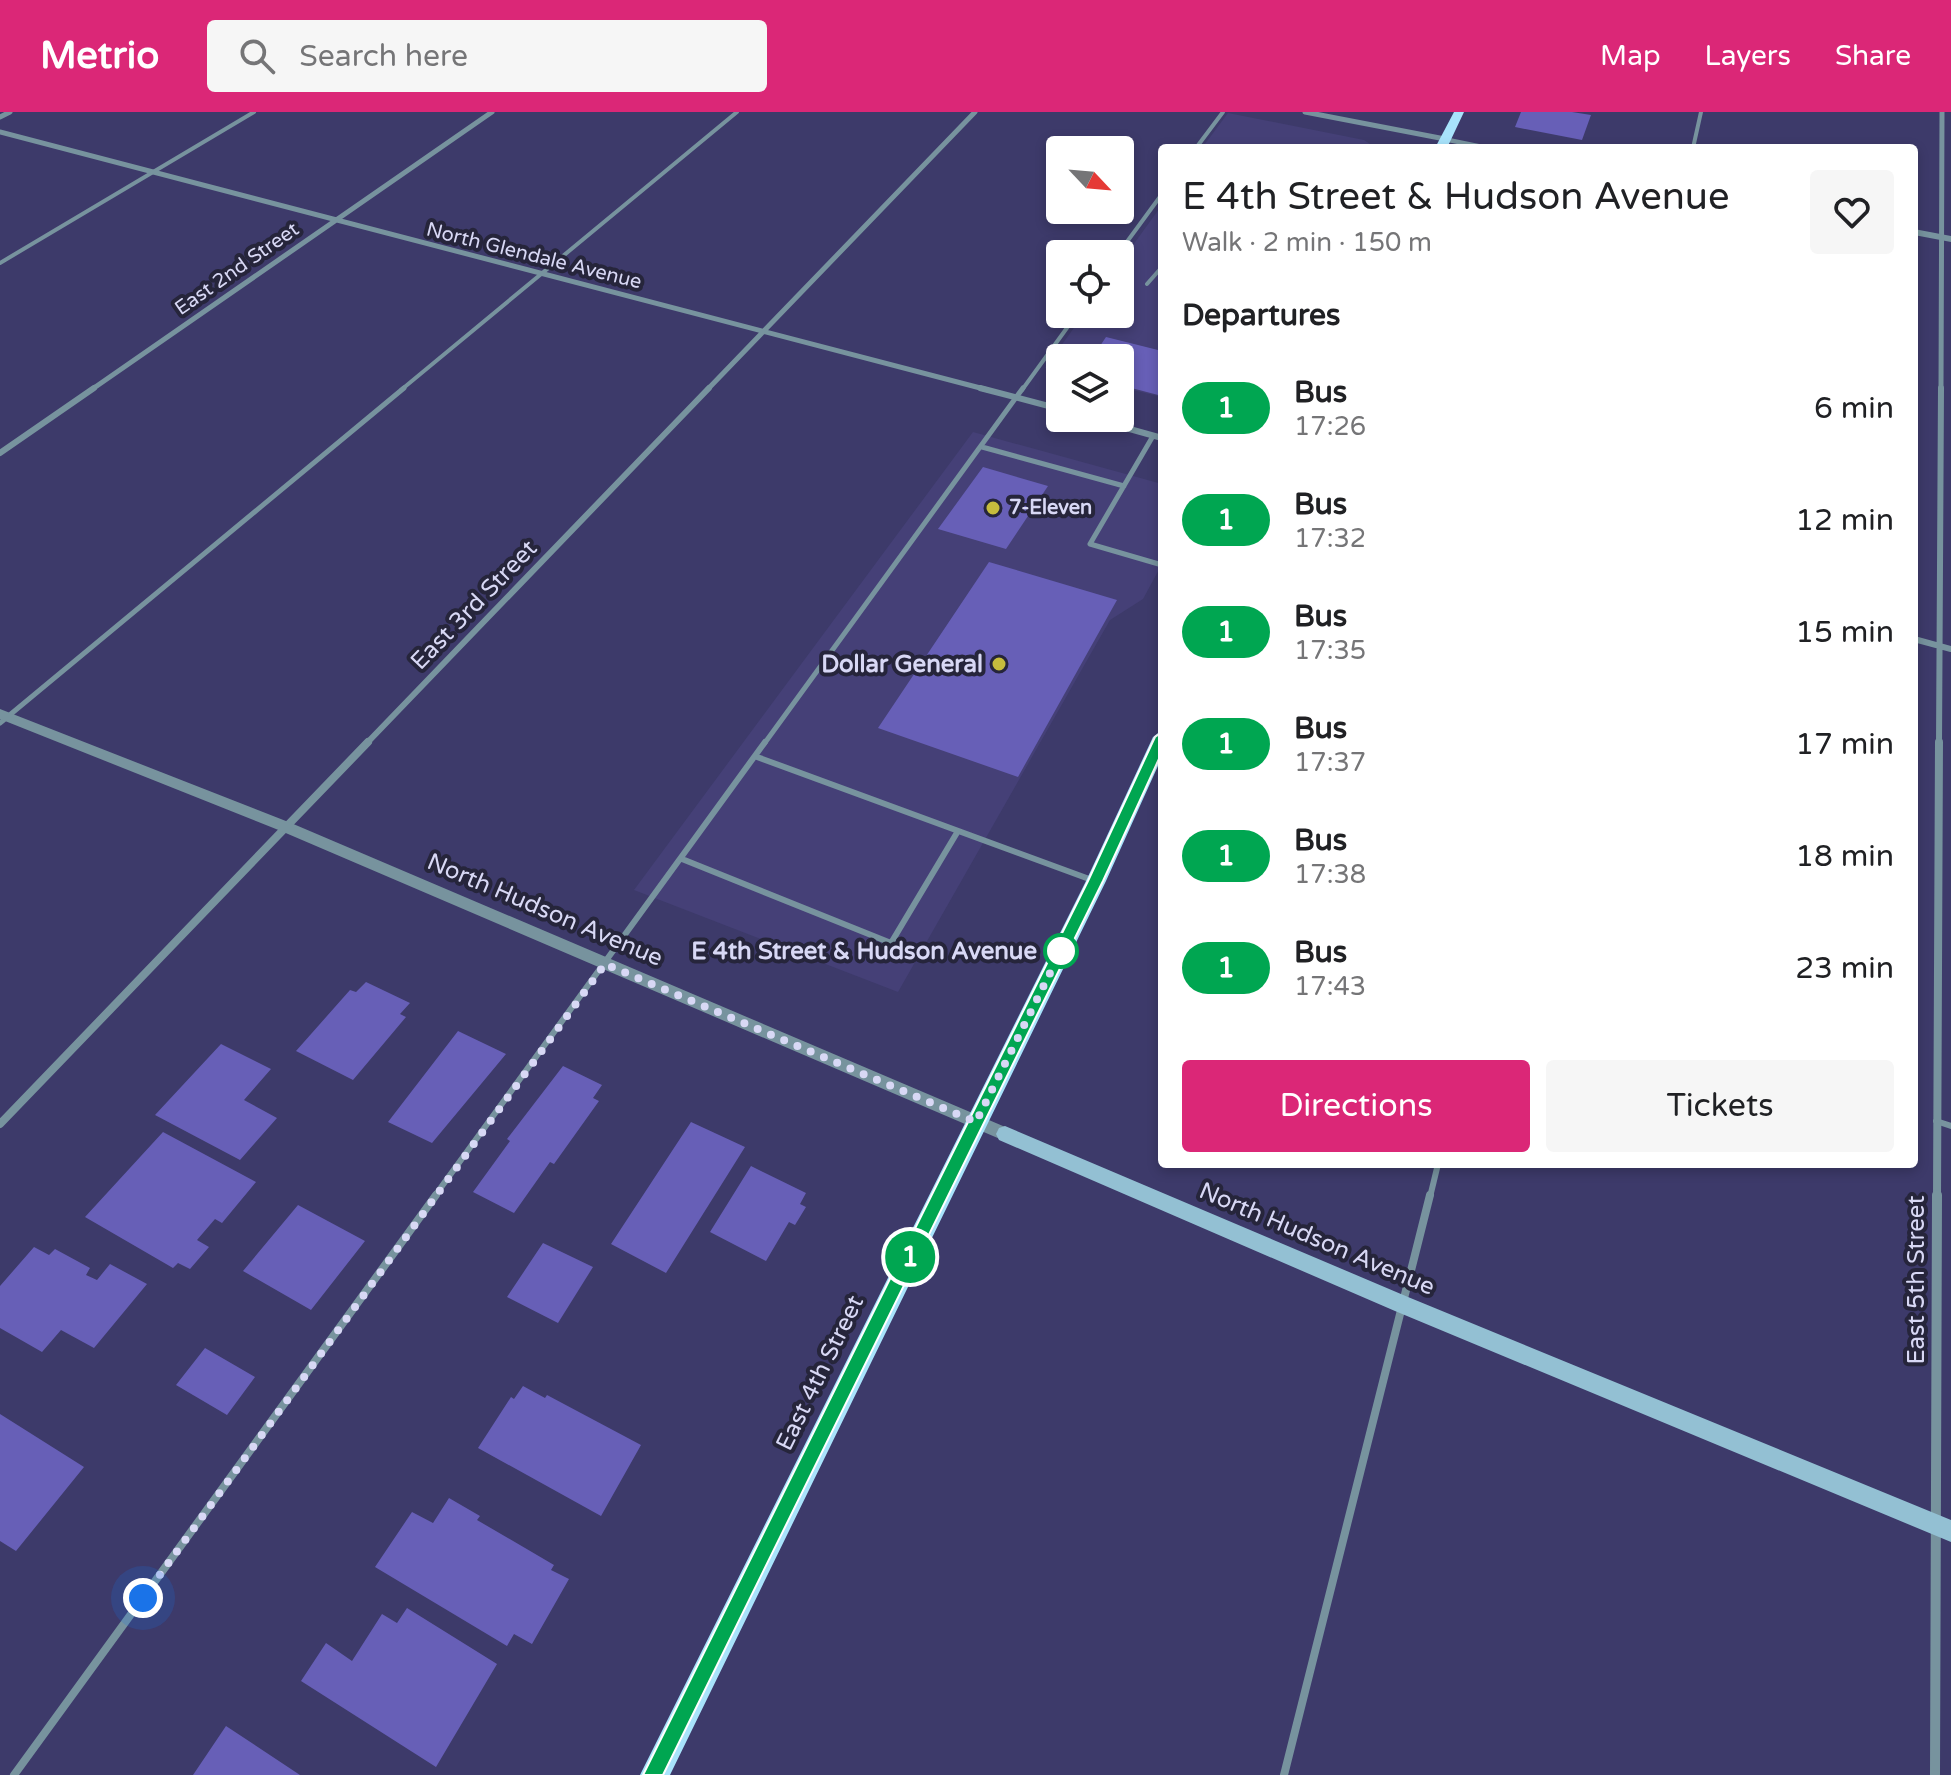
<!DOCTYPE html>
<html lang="en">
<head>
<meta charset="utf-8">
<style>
  body { margin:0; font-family:"Varela Round",sans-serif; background:#f6f6f6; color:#202124; height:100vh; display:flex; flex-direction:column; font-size:30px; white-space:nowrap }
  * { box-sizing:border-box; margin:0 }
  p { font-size:26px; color:#757577 }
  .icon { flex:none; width:44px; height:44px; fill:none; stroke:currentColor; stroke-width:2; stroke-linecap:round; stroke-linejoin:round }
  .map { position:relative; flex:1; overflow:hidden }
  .details { position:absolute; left:1158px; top:32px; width:760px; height:1024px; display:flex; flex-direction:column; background:#fff; border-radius:8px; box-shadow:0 4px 12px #0003 }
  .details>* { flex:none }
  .badge { padding:0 16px; border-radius:26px; font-size:28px; line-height:52px }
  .needle { width:52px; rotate:116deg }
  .tools { position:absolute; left:1046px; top:24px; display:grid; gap:16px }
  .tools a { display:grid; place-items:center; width:88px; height:88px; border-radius:8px; background:#fff; box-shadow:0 4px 12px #0003; font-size:40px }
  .you { position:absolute; width:40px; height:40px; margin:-20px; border:6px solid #fff; border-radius:50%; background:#1a73e8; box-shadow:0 0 0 12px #1a73e833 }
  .map>.badge { position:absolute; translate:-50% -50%; box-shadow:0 0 0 4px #fff }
  h2 { padding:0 24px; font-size:30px; line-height:72px }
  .round { display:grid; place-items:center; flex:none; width:84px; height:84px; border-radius:8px; background:#f6f6f6 }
  .head { display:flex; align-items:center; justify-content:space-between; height:136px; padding:0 24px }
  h1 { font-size:38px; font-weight:600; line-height:60px }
  .action { display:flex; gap:16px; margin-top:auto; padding:16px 24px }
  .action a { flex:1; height:92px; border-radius:8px; background:#db2777; color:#fff; font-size:32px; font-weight:600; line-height:92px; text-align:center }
  .action a+a { background:#f6f6f6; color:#202124 }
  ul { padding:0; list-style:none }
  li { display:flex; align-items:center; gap:24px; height:112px; padding:0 24px }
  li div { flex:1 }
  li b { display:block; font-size:30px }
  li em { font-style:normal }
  li .badge { min-width:88px; font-weight:700; text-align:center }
  header { display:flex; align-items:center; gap:48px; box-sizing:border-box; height:112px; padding:0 40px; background:#db2777; color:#fff }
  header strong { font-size:38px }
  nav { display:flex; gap:44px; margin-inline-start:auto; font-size:28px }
  .search { width:560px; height:72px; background:#f6f6f6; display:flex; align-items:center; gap:20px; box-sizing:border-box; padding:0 28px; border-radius:8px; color:#757577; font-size:30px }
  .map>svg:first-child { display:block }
</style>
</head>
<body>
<header>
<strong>Metrio</strong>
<div class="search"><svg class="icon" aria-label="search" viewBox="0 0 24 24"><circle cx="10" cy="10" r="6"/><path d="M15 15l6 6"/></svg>Search here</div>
<nav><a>Map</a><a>Layers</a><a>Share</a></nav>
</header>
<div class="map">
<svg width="1951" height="1663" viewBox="0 0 1951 1663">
  <rect width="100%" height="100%" fill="#3d3a6a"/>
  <!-- built -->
  <path fill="#454077" d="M1228,1L1364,28L1376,36H1202Z
    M1162,93V285L1120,275V246H1060V260L1045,256L1084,202H1120V151Z
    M973,320L1162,372V452L1143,487L1110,508L898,880L634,778Z"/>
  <!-- building -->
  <path fill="#675fb7" d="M1521,0H1572L1591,3L1582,28L1515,15Z
    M1106,225L1162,239V284L1120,273V246H1092Z
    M983,355L1048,374L1006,437L938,417Z
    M989,450L1117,488L1018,665L878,616Z
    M366,870L410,891L400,902L406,905L353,968L296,939L350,878L356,880Z
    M458,919L506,942L432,1031L388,1010Z
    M221,932L271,957L244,988L277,1006L240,1048L155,1003Z
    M563,954L602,973L593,986L599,989L554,1052L550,1050L514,1101L473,1080L510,1029L507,1027Z
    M691,1010L745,1035L666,1161L611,1132Z
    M163,1020L256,1070L222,1111L215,1107L197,1128L209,1135L190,1157L178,1151L173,1156L85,1105Z
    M751,1054L806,1081L800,1092L806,1095L795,1113L789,1110L766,1149L710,1120Z
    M298,1093L365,1129L311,1198L243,1159Z
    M543,1131L593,1155L558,1211L507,1185Z
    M34,1135L49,1143L55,1137L90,1156L86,1163L97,1168L110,1152L147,1172L94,1236L61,1218L42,1240L0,1216V1174Z
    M205,1236L255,1265L227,1303L176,1273Z
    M523,1274L545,1286L547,1283L641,1333L601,1404L478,1336L511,1285L514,1287Z
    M0,1302L84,1355L16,1439L0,1429Z
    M449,1386L480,1404L477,1408L554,1453L551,1458L569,1467L532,1532L514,1522L507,1534L375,1455L412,1400L433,1411Z
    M407,1496L497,1552L436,1655L301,1569L326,1531L352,1549L382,1502L397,1511Z
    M226,1614L300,1663H193Z"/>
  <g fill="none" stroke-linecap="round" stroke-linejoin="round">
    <!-- service-far3 -->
    <path stroke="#77939e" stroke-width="4" d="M1196,36L1223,0
      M1693,36L1701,0
      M1118,142L1162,82
      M0,151L254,0
      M1147,172L1162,155
      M401,278L737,0
      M1022,278L1077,202"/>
    <!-- service-far2 -->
    <path stroke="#77939e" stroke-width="5" d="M1153,324L1090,432L1162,453
      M982,335L1124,374
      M0,611L404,276
      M764,632L1023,276"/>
    <!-- service-far1 -->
    <path stroke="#77939e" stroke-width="6" d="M757,645L1092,768
      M682,747L891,831L958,719
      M1936,1009L1951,1014
      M434,1085L765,630
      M1430,1085L1438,1052"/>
    <!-- service -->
    <path stroke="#77939e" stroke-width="8" d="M14,1663L436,1083
      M1284,1663L1430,1083"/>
    <!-- minor-far3 -->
    <path stroke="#77939e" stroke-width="5" d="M1305,0L1445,27
      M0,5L10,0
      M0,20L988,278
      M91,278L492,0
      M707,278L975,0
      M1941,278L1942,0"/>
    <!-- minor-far2 -->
    <path stroke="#77939e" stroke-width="6" d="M980,276L1060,297
      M1090,306L1162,326
      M0,341L94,276
      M1914,527L1951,537
      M366,632L709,276
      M1939,632L1941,276"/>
    <!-- minor-far1 -->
    <path stroke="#77939e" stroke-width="8" d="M0,1012L368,630
      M1937,1085L1939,630"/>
    <!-- minor -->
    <path stroke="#77939e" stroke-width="10" d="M1935,1663L1937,1083"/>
    <!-- tertiary -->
    <path fill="#77939e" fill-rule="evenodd" d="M1445,25L1489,34L1493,36H1477L1442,29V25Z
      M1914,117L1951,124V130L1914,123Z
      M0,597L291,711L1010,1017L1013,1022L1010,1027L1005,1029L1000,1027L281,719L0,607Z"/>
    <!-- secondary -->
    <path fill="#93c0d3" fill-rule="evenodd" d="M1005,1014L1408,1185L1951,1408V1430L1395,1199L999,1028L996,1022L999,1016Z"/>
    <!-- primary -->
    <path fill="#a8e3fb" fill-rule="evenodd" d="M1454,0H1464L1447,36H1435Z
      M1162,618V645L1106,769L670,1663H640L1086,769L1153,625Z"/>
  </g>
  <!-- line -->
  <path fill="#00a651" stroke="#fff" stroke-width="2" d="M1162,620L1169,625L1103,769L663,1663H643L647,1655L1088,769L1155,625Z"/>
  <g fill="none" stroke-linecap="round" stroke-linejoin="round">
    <!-- walk -->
    <path stroke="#d8d8f5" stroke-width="8" stroke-dasharray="0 14.4" d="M143,1486L605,852L976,1010L1061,839"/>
  </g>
  <!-- markers -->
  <g fill="#c6bc3d" stroke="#26253b" stroke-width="3">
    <circle cx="993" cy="396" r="8"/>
    <circle cx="999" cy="552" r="8"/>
  </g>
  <circle fill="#fff" stroke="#00a651" stroke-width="4" cx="1061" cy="839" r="16"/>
  <g text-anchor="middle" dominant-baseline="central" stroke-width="8" stroke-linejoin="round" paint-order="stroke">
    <!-- far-street labels -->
    <g font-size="20" fill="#d8d8f5" stroke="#26253b">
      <text transform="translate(534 144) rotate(14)">North Glendale Avenue</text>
      <text transform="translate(237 157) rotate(-35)">East 2nd Street</text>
    </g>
    <!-- far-poi labels -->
    <g font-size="20" font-weight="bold" fill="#d8d8f5" stroke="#26253b" text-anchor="start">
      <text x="1009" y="396">7-Eleven</text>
    </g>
    <!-- street labels -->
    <g font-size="24" fill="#d8d8f5" stroke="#26253b">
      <text transform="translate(474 493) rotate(-46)">East 3rd Street</text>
      <text transform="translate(545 798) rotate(23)">North Hudson Avenue</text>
      <text transform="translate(1317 1127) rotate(23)">North Hudson Avenue</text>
      <text transform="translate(1916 1168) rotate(-90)">East 5th Street</text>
      <text transform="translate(820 1261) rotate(-64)">East 4th Street</text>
    </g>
    <!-- poi labels -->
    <g font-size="24" font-weight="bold" fill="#d8d8f5" stroke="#26253b" text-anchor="end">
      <text x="983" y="552">Dollar General</text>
    </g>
    <!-- stop labels -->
    <g font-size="24" font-weight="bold" fill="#d8d8f5" stroke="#26253b" text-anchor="end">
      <text x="1037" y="839">E 4th Street &amp; Hudson Avenue</text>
    </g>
  </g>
</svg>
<div class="tools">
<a><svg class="needle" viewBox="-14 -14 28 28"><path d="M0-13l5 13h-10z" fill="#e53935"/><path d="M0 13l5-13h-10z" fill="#757577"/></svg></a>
<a><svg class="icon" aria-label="locate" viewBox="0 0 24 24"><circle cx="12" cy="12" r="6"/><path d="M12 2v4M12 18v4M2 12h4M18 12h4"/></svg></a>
<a><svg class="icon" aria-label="layers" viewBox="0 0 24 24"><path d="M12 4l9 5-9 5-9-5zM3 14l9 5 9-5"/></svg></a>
</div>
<div class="you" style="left:143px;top:1486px"></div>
<b class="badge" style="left:910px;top:1145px;background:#00a651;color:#fff">1</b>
<section class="details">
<div class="head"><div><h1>E 4th Street &amp; Hudson Avenue</h1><p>Walk · 2 min · 150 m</p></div><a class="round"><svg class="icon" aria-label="heart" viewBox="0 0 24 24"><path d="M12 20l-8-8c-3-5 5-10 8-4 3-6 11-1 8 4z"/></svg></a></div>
<h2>Departures</h2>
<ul>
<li><span class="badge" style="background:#00a651;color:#fff">1</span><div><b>Bus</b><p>17:26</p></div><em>6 min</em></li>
<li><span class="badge" style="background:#00a651;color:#fff">1</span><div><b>Bus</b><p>17:32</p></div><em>12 min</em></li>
<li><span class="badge" style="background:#00a651;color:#fff">1</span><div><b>Bus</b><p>17:35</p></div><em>15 min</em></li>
<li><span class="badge" style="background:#00a651;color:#fff">1</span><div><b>Bus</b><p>17:37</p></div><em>17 min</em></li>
<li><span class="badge" style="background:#00a651;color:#fff">1</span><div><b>Bus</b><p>17:38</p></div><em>18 min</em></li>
<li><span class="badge" style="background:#00a651;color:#fff">1</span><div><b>Bus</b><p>17:43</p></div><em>23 min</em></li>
</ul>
<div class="action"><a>Directions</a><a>Tickets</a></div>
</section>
</div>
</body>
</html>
